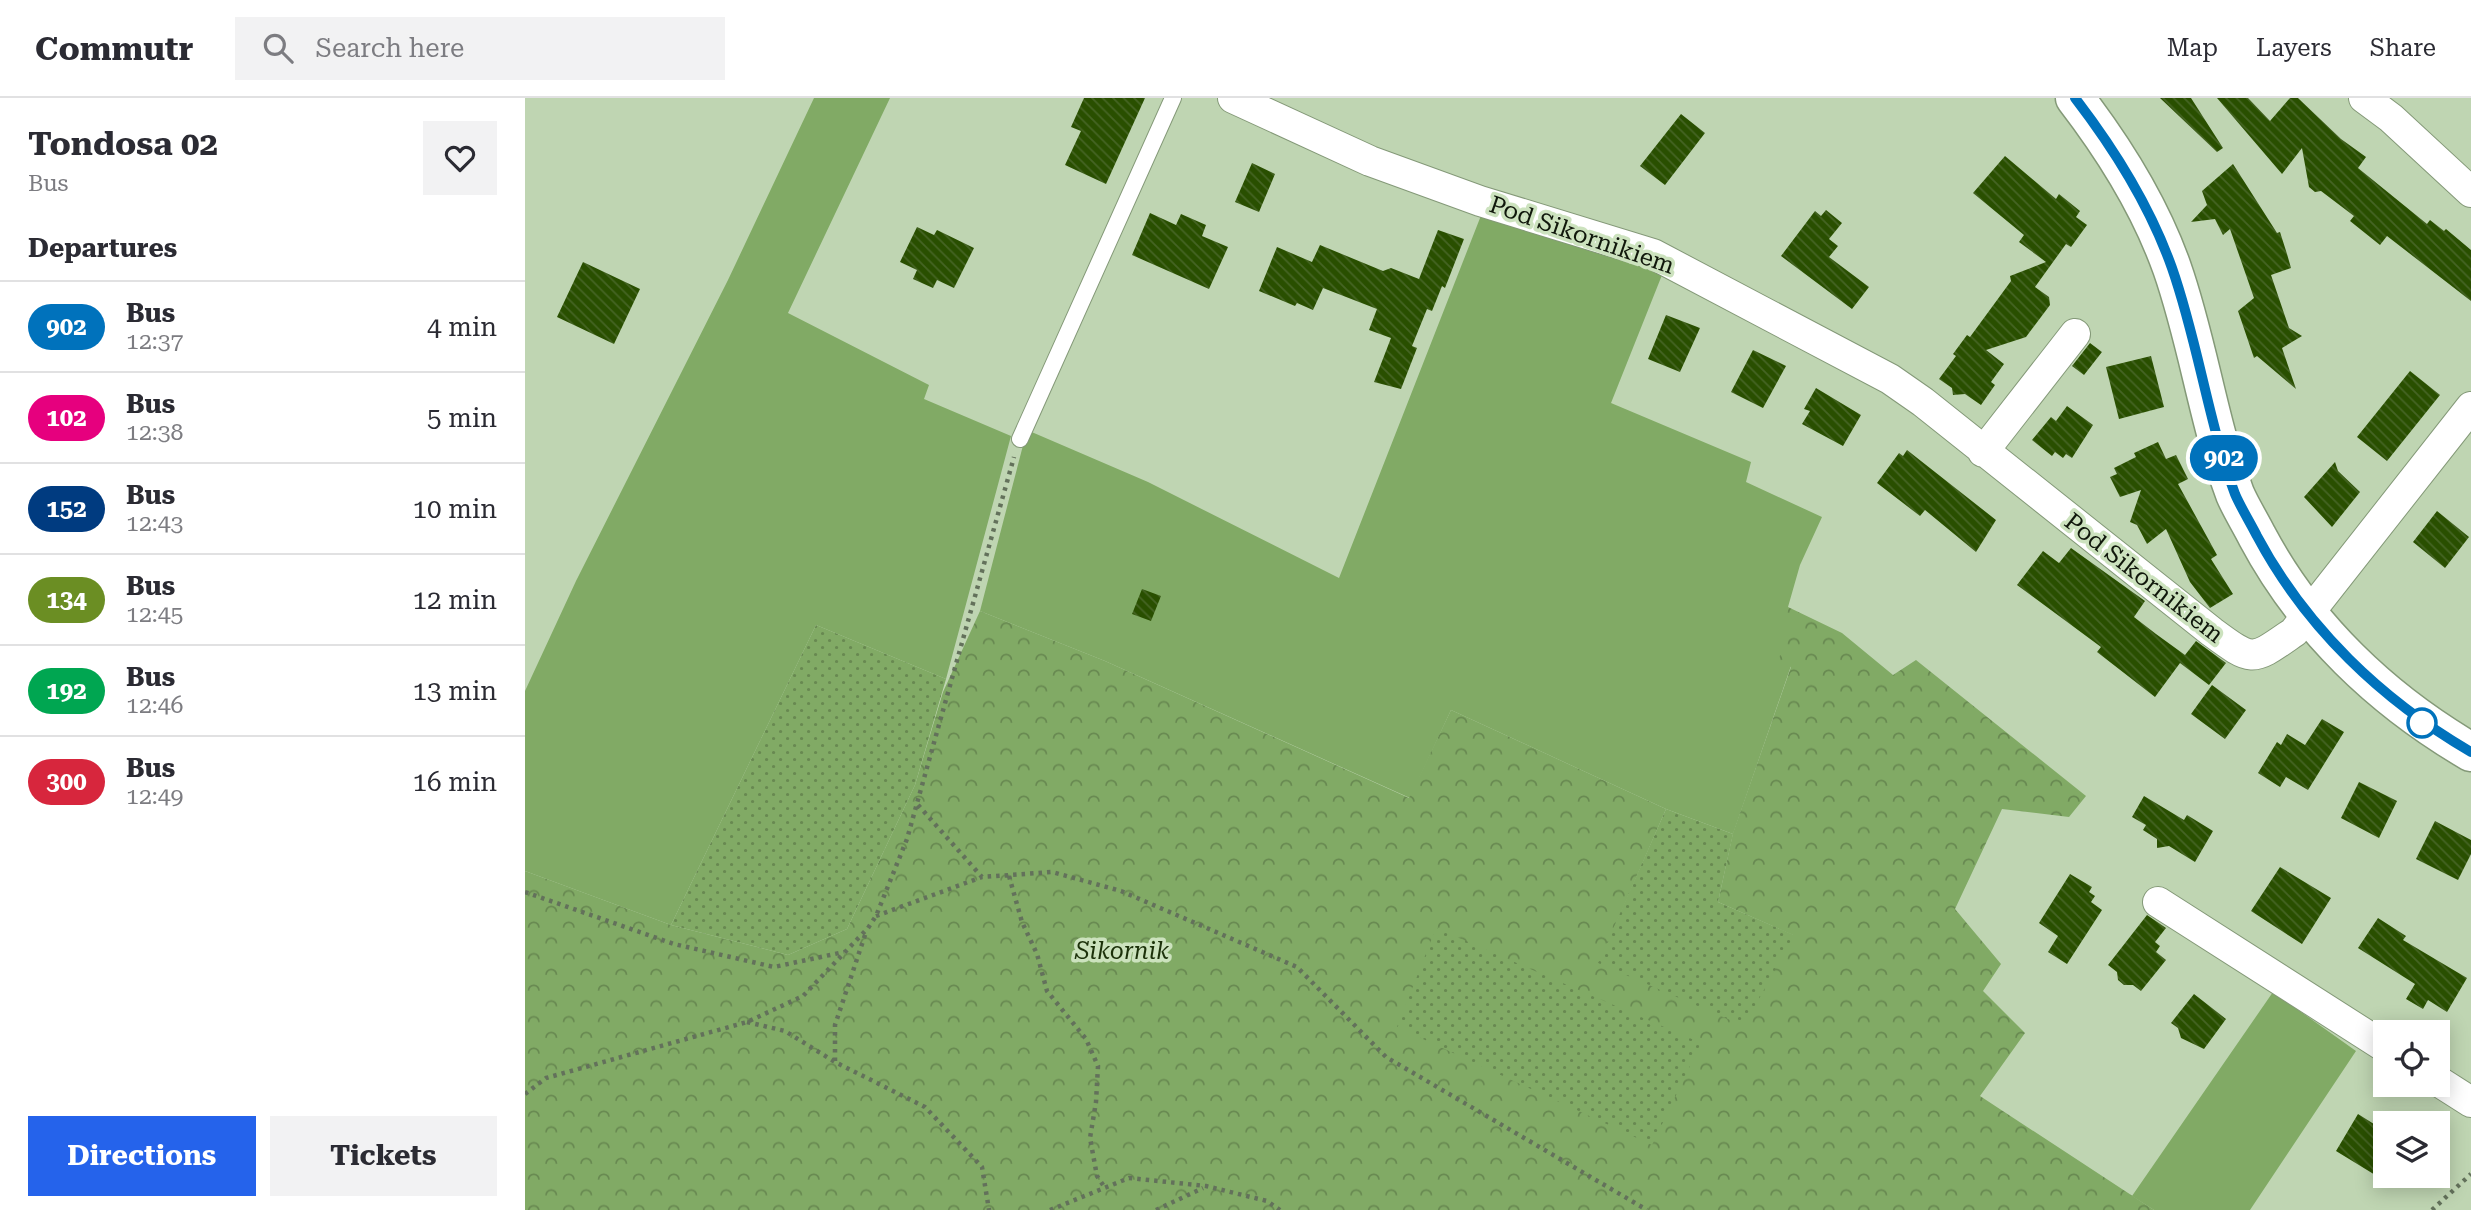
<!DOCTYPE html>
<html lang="en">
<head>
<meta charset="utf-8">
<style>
  body { margin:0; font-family:"Roboto Serif",serif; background:#f2f2f3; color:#2b2b33; height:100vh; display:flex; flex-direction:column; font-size:26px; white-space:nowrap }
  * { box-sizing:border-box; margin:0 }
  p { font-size:23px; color:#7c7c81 }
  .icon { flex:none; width:38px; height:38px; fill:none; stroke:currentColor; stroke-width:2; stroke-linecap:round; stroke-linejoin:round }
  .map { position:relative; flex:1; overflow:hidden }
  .sheet { display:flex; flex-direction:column; background:#fff; width:525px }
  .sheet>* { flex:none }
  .badge { padding:0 14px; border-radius:23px; font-size:24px; line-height:46px }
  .buttons { position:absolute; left:1848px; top:922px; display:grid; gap:14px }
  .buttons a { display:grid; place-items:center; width:77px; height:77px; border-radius:0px; background:#fff; box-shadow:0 4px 18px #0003; font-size:35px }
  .map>.badge { position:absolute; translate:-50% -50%; box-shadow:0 0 0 4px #fff }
  h2 { padding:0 28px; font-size:26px; line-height:63px }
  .round { display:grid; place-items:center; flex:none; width:74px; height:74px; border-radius:0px; background:#f2f2f3 }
  .headline { display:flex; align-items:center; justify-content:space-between; height:119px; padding:0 28px }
  h1 { font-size:33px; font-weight:700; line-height:52px }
  .primary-button { display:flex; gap:14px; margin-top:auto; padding:14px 28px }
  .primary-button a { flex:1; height:80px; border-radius:0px; background:#2563eb; color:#fff; font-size:28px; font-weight:700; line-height:80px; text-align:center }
  .primary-button a+a { background:#f2f2f3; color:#2b2b33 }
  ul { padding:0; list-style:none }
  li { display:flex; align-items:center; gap:21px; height:91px; padding:0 28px; border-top:2px solid #e1e1e2 }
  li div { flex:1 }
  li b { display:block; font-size:26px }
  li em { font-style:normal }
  li .badge { min-width:77px; font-weight:700; text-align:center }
  header { display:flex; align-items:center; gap:42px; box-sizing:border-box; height:98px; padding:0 35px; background:#fff; border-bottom:2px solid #e1e1e2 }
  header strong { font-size:33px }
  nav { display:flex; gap:38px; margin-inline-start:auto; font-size:24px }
  .search { width:490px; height:63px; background:#f2f2f3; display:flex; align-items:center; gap:18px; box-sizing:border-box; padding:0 24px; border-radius:0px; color:#7c7c81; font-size:26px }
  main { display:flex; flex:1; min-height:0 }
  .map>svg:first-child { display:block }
</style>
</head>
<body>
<header>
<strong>Commutr</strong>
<div class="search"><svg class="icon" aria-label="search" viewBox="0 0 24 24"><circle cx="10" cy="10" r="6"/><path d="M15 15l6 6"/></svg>Search here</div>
<nav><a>Map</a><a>Layers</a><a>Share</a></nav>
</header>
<main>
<section class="sheet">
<div class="headline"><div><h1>Tondosa 02</h1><p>Bus</p></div><a class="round"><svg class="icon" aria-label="heart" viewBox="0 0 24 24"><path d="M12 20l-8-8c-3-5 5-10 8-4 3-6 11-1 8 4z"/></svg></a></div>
<h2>Departures</h2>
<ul>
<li><span class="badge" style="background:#0072bc;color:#fff">902</span><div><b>Bus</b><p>12:37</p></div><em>4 min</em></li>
<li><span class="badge" style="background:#e6007e;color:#fff">102</span><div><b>Bus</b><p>12:38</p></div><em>5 min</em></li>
<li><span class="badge" style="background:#003b80;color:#fff">152</span><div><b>Bus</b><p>12:43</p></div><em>10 min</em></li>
<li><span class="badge" style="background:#6b8e23;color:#fff">134</span><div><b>Bus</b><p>12:45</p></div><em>12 min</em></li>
<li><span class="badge" style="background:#00a651;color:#fff">192</span><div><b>Bus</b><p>12:46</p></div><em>13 min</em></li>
<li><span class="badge" style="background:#d7263d;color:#fff">300</span><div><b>Bus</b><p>12:49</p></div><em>16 min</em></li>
</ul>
<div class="primary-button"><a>Directions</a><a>Tickets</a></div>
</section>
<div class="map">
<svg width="1946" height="1112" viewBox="0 0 1946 1112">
  <defs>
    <pattern id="forest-crowns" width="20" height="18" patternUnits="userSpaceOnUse" patternTransform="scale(1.75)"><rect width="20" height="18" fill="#81aa65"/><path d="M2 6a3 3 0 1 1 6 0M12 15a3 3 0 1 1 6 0" fill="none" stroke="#688951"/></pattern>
    <pattern id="garden-dots" width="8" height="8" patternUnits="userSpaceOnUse" patternTransform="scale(1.75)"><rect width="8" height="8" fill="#81aa65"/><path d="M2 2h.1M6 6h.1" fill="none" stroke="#688951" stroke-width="1.8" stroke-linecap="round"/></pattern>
    <pattern id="building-back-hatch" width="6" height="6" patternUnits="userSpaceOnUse" patternTransform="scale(1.75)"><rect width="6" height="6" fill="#294f00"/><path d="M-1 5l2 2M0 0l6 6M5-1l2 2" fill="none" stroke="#456424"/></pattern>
  </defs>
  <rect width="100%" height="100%" fill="#bfd5b2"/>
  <!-- grass -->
  <path fill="#81aa65" d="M289,0H365L263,215L404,287L399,301L486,338L421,581L291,527L146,827L0,773V593L51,483L203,182Z
    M957,115L1139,172L1086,305L1226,364L1221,384L1297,419L1275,467L1263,509L1266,568L1208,736L1141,711L926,612L885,700L580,563L455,513L502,332L623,384L814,480Z
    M1748,894L1831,953L1725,1112H1629L1607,1098Z"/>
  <!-- forest -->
  <path fill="url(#forest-crowns)" d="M1263,509L1317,535L1368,577L1391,562L1561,698L1544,719L1477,711L1430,811L1476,866L1458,893L1500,935L1455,998L1629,1112H0V773L146,827L263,857L322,831L390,687L418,594L455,513L580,563L884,700L926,612L1141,711L1074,865L1268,837L1193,804L1208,735L1266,569L1254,563Z"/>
  <!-- garden -->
  <path fill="url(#garden-dots)" d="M291,527L421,581L390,687L322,831L263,857L146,827Z
    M1141,711L1208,736L1193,804L1269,837L1219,928L1073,865Z
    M911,830L1176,945L1127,1047L872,929Z"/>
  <!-- building -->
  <path fill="url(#building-back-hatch)" d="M559,0H620L581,86L540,67L556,33L546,29Z
    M1635,0H1666L1698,50L1692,54Z
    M1692,0H1723L1745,23L1765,0H1773L1816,41L1841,59L1833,70L1902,126L1905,122L1919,133L1921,131L1946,152V203L1862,138L1855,147L1825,123L1829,118L1796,93L1790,94L1784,89L1777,50L1757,76Z
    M1156,16L1180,35L1140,87L1115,68Z
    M1480,58L1531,101L1534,96L1555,113L1551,119L1562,127L1546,149L1541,146L1510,189L1524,199L1525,207L1501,239L1461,252L1479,266L1466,284L1470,287L1456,307L1440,296L1428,297L1427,290L1414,281L1431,258L1428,256L1442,237L1445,239L1486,183L1485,178L1521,164L1494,144L1499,137L1448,95Z
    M727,65L750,76L734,114L710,104Z
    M1708,66L1752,135L1755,134L1762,156L1766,170L1746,177L1764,230L1777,238L1757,250L1771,291L1732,258L1729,260L1713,213L1729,200L1705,131L1698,137L1690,121L1666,124L1682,107L1677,93Z
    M1301,112L1317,125L1304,141L1313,148L1304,159L1344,189L1327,211L1256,158L1290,113L1296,118Z
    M625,115L651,127L656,116L681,127L677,138L703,149L684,191L607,157Z
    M392,129L409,137L412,132L449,150L429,190L412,182L408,190L388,181L392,172L375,164Z
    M913,132L939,141L920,190L917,188L907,213L902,211L887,248L892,250L876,291L849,284L866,240L844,232L852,211L798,190L788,212L772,205L770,208L734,193L752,149L787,164L795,147L858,173L866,170L894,181Z
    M58,164L115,191L89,246L32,219Z
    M1141,217L1175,230L1155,274L1123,261Z
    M1565,245L1577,254L1559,277L1547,268Z
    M1228,252L1261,268L1238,310L1206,294Z
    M1626,258L1639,309L1594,321L1581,269Z
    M1885,273L1915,297L1862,363L1832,339Z
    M1291,290L1336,317L1318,348L1277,326L1285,313L1279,311Z
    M1542,308L1568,327L1547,360L1541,356L1538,360L1530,354L1527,358L1507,342L1526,319L1531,323Z
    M1633,344L1641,361L1651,357L1663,381L1653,386L1692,457L1686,461L1708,496L1685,510L1665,484L1641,431L1622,446L1612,427L1605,424L1616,392L1595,399L1585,379L1592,376L1589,370L1611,359L1609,355Z
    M1382,352L1471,422L1451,454L1400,412L1395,418L1352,385L1374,355L1378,358Z
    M1810,364L1813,373L1835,394L1807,429L1779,399Z
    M1912,413L1944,439L1920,470L1888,444Z
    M1546,450L1620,503L1609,519L1631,536L1660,557L1671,543L1701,565L1684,587L1655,565L1630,599L1572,554L1576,549L1492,487L1518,453L1534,465Z
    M617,491L636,498L626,523L607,516Z
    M1687,587L1721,612L1700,641L1666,616Z
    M1797,621L1819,634L1783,692L1761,679L1755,689L1733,675L1752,644L1756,647L1762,636L1780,647Z
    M1834,684L1872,703L1854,740L1816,720Z
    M1619,698L1659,722L1662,717L1688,733L1670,764L1644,748L1632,750V741L1618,732L1621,727L1607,719Z
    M1910,723L1946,742V756L1933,782L1891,761Z
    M1755,769L1806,800L1777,846L1726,813Z
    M1545,776L1567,789L1564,794L1570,798L1566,804L1577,812L1542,866L1523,854L1533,838L1514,825Z
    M1622,817L1641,830L1630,844L1635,848L1631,854L1641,862L1616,893L1608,887H1599L1593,882L1592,874L1583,867Z
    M1853,820L1881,838L1878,842L1942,880L1922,914L1903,902L1898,911L1881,901L1890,886L1833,850Z
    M1669,896L1701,921L1679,951L1656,940L1653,930L1646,925Z
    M1833,1016L1860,1033V1083L1811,1053Z"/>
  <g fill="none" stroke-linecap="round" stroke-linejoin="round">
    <defs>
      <path id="lane" d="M495,341L648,0"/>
      <path id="street" d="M708,0L845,63L955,103L1128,156L1365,281L1398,304L1687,534C1729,565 1727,563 1769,534L1946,309
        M1839,0L1866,20L1946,94
        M1458,354L1550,236
        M1633,804L1860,949
        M1913,983L1946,1004"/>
      <path id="secondary" d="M1550,0C1590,52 1625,108 1647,170C1673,244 1683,323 1710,396C1716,410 1725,424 1732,438C1781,530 1857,602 1946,654"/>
    </defs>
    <!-- lane casing -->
    <use href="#lane" stroke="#849978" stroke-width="18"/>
    <!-- street casing -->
    <use href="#street" stroke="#849978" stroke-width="32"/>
    <!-- secondary casing -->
    <use href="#secondary" stroke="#849978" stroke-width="41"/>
    <!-- path -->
    <path stroke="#63715b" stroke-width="4.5" stroke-dasharray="3.5 5" stroke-linecap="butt" d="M393,707L457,779L527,774L596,793L772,869L861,959L1122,1112
      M484,778L497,824L512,856L522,893L561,941L573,968L571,1004L565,1040L572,1078L580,1090
      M0,794L149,846L249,869L319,854
      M351,818L457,779
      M222,924L260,933L310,964L400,1009L457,1069L464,1112
      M310,963V927L341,834
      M0,996L21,980L222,924L278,898L343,830L351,818L382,741L489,359
      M525,1112L604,1080L681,1088L742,1103L755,1112
      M631,1112L678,1090
      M1907,1112L1946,1076"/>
    <!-- lane -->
    <use href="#lane" stroke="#fff" stroke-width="16"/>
    <!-- street -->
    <use href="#street" stroke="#fff" stroke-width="30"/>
    <!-- secondary -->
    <use href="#secondary" stroke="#fff" stroke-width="38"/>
  </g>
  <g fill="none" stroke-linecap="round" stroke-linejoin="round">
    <defs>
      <path id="line" d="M1550,0C1590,52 1625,108 1647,170C1673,244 1683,323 1710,396C1716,410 1725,424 1732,438C1781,530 1857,602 1946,654"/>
    </defs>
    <!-- line casing -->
    <use href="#line" stroke="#fff" stroke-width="16"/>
    <!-- line -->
    <use href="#line" stroke="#0072bc" stroke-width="10"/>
  </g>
  <!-- markers -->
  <circle fill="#fff" stroke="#0072bc" stroke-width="3.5" cx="1897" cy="625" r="14"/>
  <g text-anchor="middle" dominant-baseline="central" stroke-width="7" stroke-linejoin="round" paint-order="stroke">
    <!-- street labels -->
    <g font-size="24" fill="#10170b" stroke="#cce2be">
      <text transform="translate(1057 137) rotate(19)">Pod Sikornikiem</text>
      <text transform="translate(1619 480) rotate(38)">Pod Sikornikiem</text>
    </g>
    <!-- park labels -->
    <g font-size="24" font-style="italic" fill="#1c310a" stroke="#cce2be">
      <text x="597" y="853">Sikornik</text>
    </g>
  </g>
</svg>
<div class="buttons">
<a><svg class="icon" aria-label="locate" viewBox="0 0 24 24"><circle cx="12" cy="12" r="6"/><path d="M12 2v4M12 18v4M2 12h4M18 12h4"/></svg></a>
<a><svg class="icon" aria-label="layers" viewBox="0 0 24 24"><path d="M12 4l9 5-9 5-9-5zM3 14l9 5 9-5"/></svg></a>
</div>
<b class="badge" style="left:1699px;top:360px;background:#0072bc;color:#fff">902</b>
</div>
</main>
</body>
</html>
